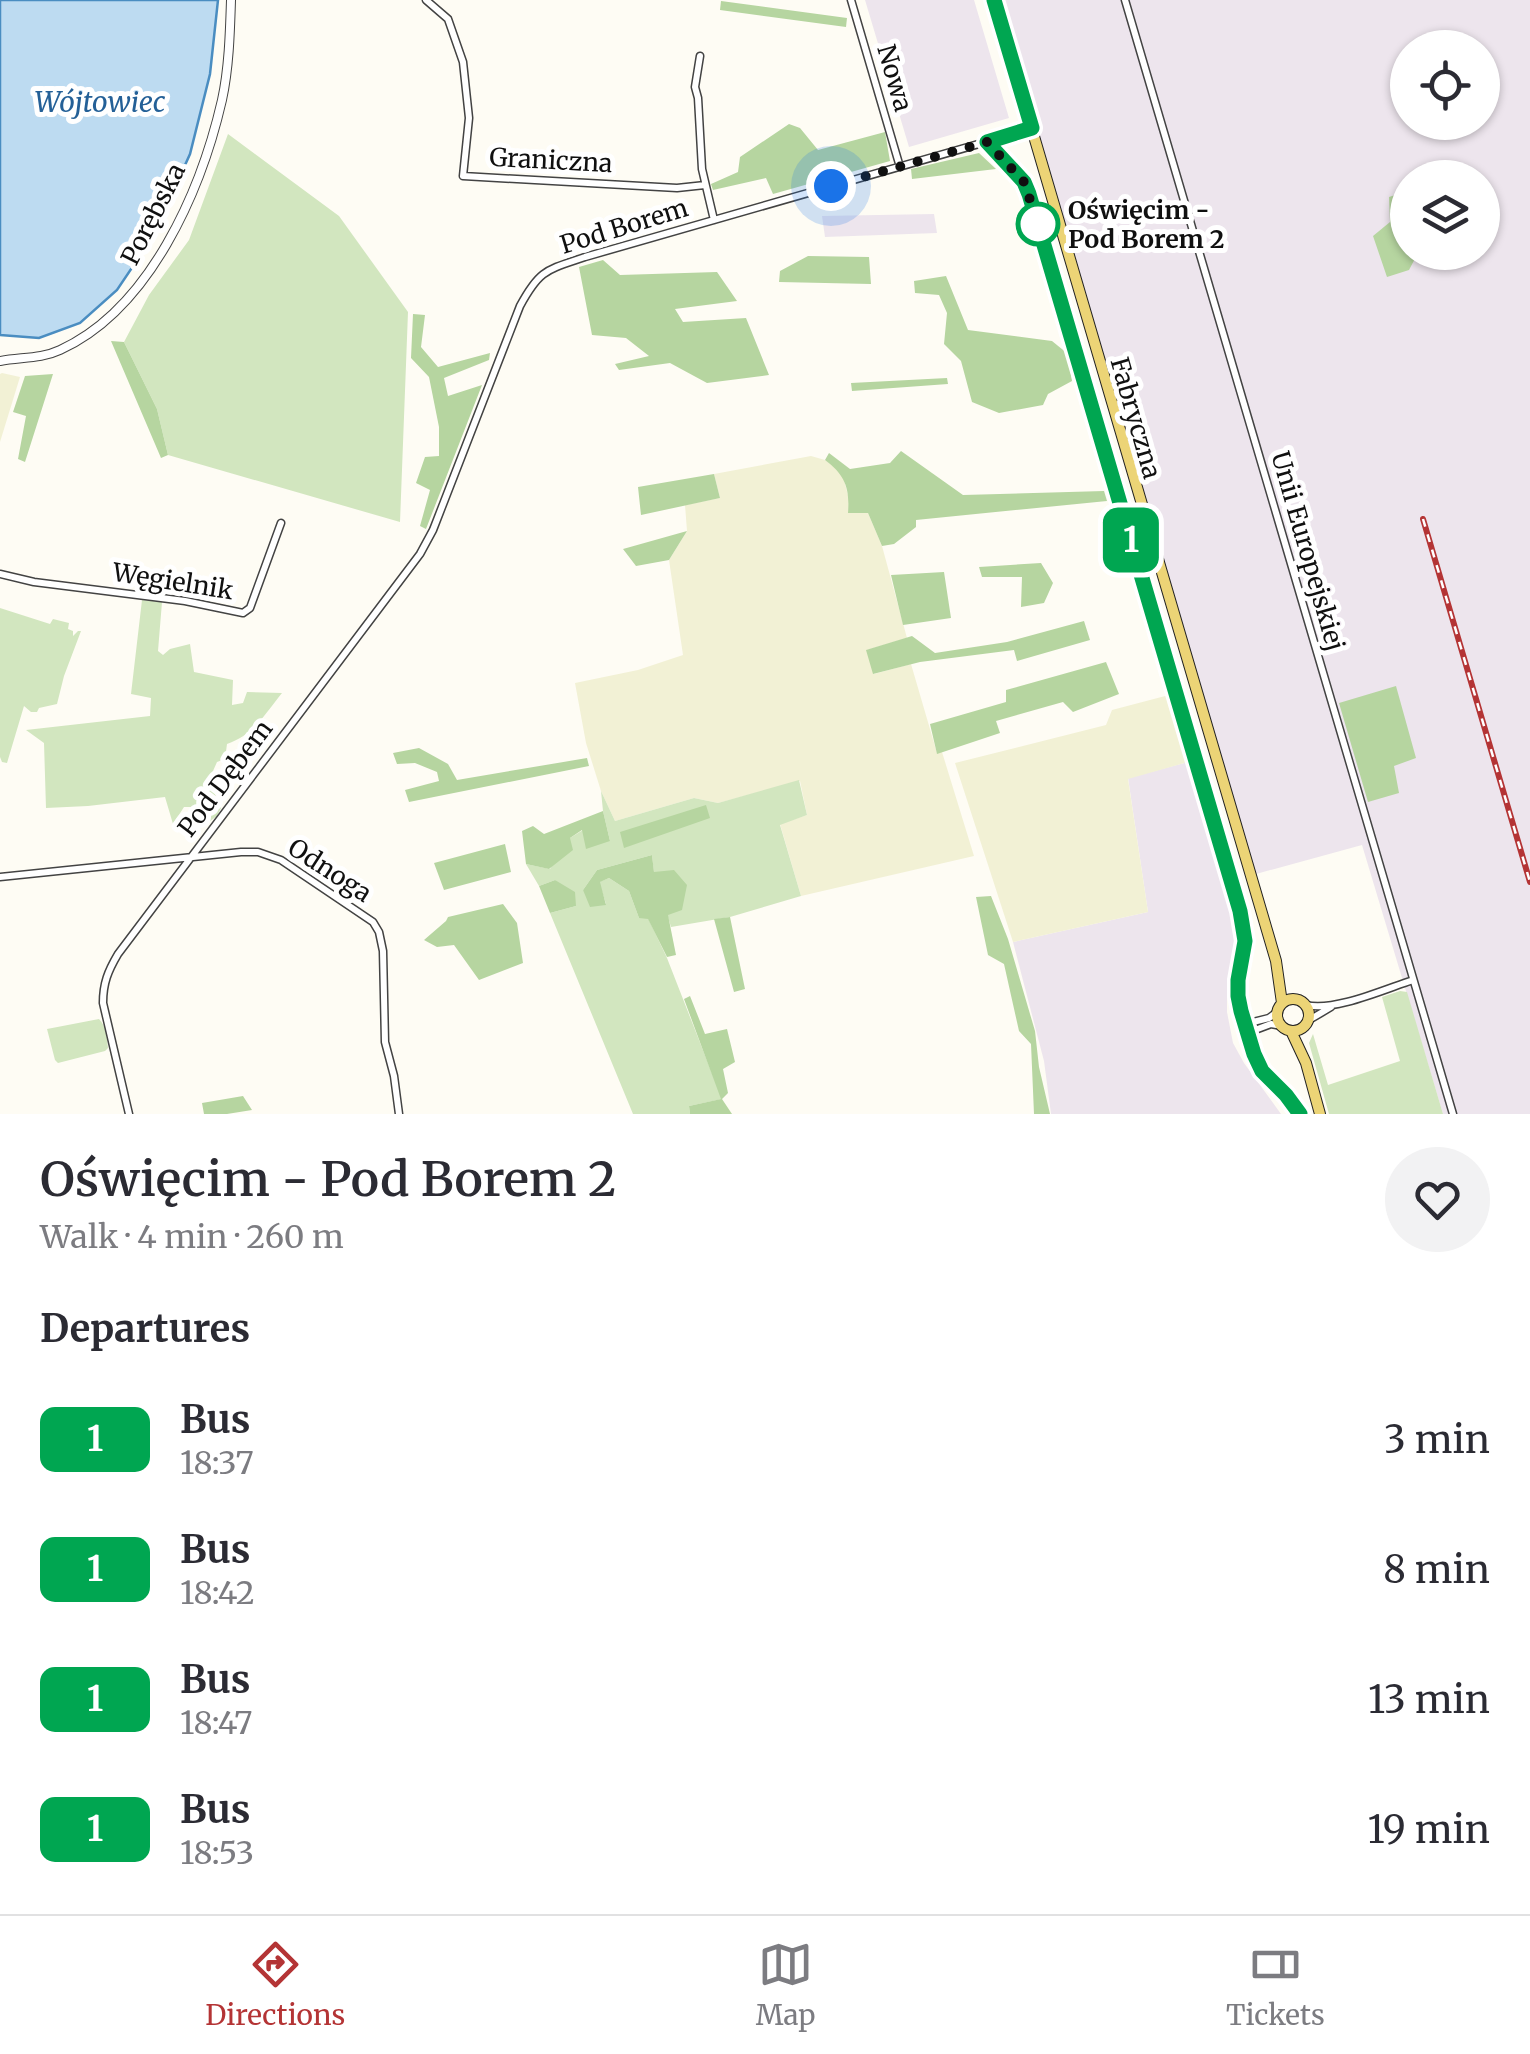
<!DOCTYPE html>
<html lang="en">
<head>
<meta charset="utf-8">
<style>
  body { margin:0; font-family:Merriweather,serif; background:#f2f2f3; color:#2b2b33; height:100vh; display:flex; flex-direction:column; font-size:38px; white-space:nowrap }
  * { box-sizing:border-box; margin:0 }
  p { font-size:32px; color:#7c7c81 }
  .icon { flex:none; width:55px; height:55px; fill:none; stroke:currentColor; stroke-width:2; stroke-linecap:round; stroke-linejoin:round }
  .map { position:relative; height:1114px; overflow:hidden }
  .details { display:flex; flex-direction:column; background:#fff; flex:1 }
  .details>* { flex:none }
  .badge { padding:0 20px; border-radius:15px; font-size:35px; line-height:65px }
  .controls { position:absolute; left:1390px; top:30px; display:grid; gap:20px }
  .controls a { display:grid; place-items:center; width:110px; height:110px; border-radius:50%; background:#fff; box-shadow:0 2px 8px #0004; font-size:50px }
  .you { position:absolute; width:50px; height:50px; margin:-25px; border:8px solid #fff; border-radius:50%; background:#1a73e8; box-shadow:0 0 0 15px #1a73e833 }
  .map>.badge { position:absolute; translate:-50% -50%; box-shadow:0 0 0 5px #fff }
  h2 { padding:0 40px; font-size:38px; line-height:90px }
  .round { display:grid; place-items:center; flex:none; width:105px; height:105px; border-radius:52px; background:#f2f2f3 }
  .head { display:flex; align-items:center; justify-content:space-between; height:170px; padding:0 40px }
  h1 { font-size:48px; font-weight:600; line-height:75px }
  ul { padding:0; list-style:none }
  li { display:flex; align-items:center; gap:30px; height:130px; padding:0 40px }
  li div { flex:1 }
  li b { display:block; font-size:38px }
  li em { font-style:normal }
  li .badge { min-width:110px; font-weight:700; text-align:center }
  .dock { display:flex; justify-content:space-around; align-items:center; height:140px; border-top:2px solid #e1e1e2; background:#fff; font-size:28px; color:#7c7c81 }
  .dock a { display:grid; justify-items:center; gap:5px }
  .dock .on { color:#b43435 }
  .map>svg:first-child { display:block }
</style>
</head>
<body>
<div class="map">
<svg width="1530" height="1114" viewBox="0 0 1530 1114">
  <rect width="100%" height="100%" fill="#fefcf4"/>
  <!-- industrial -->
  <path fill="#ede5ed" fill-rule="evenodd" d="M865,0H974L1009,118L909,147Z
    M1000,0H1530V1114H1443L1362,845L1256,874ZM1408,48H1482V122H1408ZM1408,178H1482V252H1408Z
    M934,214L937,233L825,237L822,216Z
    M1188,762L1235,923L1236,944L1227,988V1012L1233,1043L1244,1063L1281,1114H1051L1044,1061L1013,942L1148,912L1128,778Z"/>
  <!-- farmland -->
  <path fill="#f2f1d5" d="M2,373L20,377L0,442V374Z
    M811,456L825,460L842,472L849,499V513H868L882,546L907,638L867,650L874,674L911,664L937,753L942,752L974,856L801,896L780,824L807,815L800,781L718,803L694,798L615,821L601,791L586,743L575,683L638,670L683,655L669,560L687,531L685,505L720,498L714,474Z
    M1169,695L1188,762L1128,779L1148,912L1013,942L955,763L1106,725L1112,710Z"/>
  <!-- green -->
  <path fill="#d2e6bf" d="M228,134L339,216L408,312L400,522L168,455L157,409L124,342L149,295L189,240Z
    M142,600L162,602L158,651L163,655L170,649L190,644L194,672L233,680L232,705L243,703L247,692L282,693C264,715 254,735 227,744L225,759L217,762L209,780L221,808L217,816L206,824L204,807H184L173,824L165,797L88,806L46,808L44,743L26,730L150,716L151,698L131,694Z
    M0,608L50,624L53,619L69,623L68,629L73,631V636L78,631H81L64,676L57,704L39,708L37,712H31L24,706L7,763L2,762L0,757Z
    M799,780L807,815L780,825L801,896L730,917L671,927L654,873L652,855L597,870L583,890L606,904L599,882L609,878L629,891L639,918H648L667,958L722,1099L689,1106L690,1114H633L550,913L576,906L555,880L539,886L526,864L550,869L570,838L583,830L610,841L603,811L601,791L615,821L694,798L718,803Z
    M1400,991L1407,992L1443,1114H1329L1309,1043L1313,1034L1328,1085L1400,1061L1382,997Z
    M99,1019C106,1026 107,1038 108,1048L105,1051L58,1063L55,1060L47,1029Z"/>
  <!-- forest -->
  <path fill="#b6d5a0" d="M721,1L847,18L846,27L720,10Z
    M789,124L800,128L818,150L885,132L890,161L773,194L766,178L713,190L711,184L738,172L740,157Z
    M979,153L996,169L912,179L911,169Z
    M1407,191L1408,252L1418,253L1409,270L1387,277L1373,236L1390,222L1389,197Z
    M808,256L869,257L871,284L779,282L780,271Z
    M603,260L620,275L717,272L737,301L675,309L683,322L746,318L769,375L707,383L670,363L619,370L615,364L649,356L626,338L592,335L579,267Z
    M946,276L968,330L1052,341L1068,354L1072,381L1048,394L1043,405L999,413L972,402L961,361L944,344L947,313L939,295L915,293L914,281Z
    M413,314L425,315L421,347L438,367L490,353L489,360L444,378L448,396L482,385L426,529L420,526L430,490L416,483L425,457L439,456V427L429,377L411,358Z
    M111,341L124,342L157,409L168,455L161,458Z
    M53,374L25,462L18,459L26,416L13,412L25,376Z
    M947,378L948,384L852,391L851,383Z
    M901,451L963,495L1104,491L1107,501L916,520V527L894,544L882,546L868,513H848C850,488 845,475 825,460L829,453L850,469L890,463Z
    M714,474L720,498L641,515L638,487Z
    M687,531L669,560L636,566L623,549Z
    M1041,563L1053,583L1044,603L1021,607L1022,577H982L979,567Z
    M944,572L951,618L903,625L891,575Z
    M1084,621L1090,640L1017,661L1014,650L920,662L873,674L866,650L912,636L935,653L1007,642Z
    M1106,662L1119,694L1073,712L1063,702L996,721L1000,733L937,754L930,724L1006,702V690Z
    M1396,686L1416,758L1394,766L1399,793L1368,802L1339,703Z
    M419,748L448,764L457,780L587,758L589,766L409,802L405,790L439,781L437,772L415,763L397,764L393,753Z
    M706,805L710,818L624,848L620,832Z
    M603,811L610,841L586,849L582,830L570,838L573,850L549,869L526,864L522,831L533,826L544,834Z
    M505,844L511,872L444,890L434,863Z
    M652,855L654,872L674,870L687,885L682,910L668,915L676,955L667,957L648,919L639,918L629,891L609,878L600,882L606,905L590,907L583,890L597,870Z
    M555,880L575,892L576,906L550,913L539,886Z
    M991,896L1008,939L1035,1031L1039,1067L1050,1114H1034L1031,1044L1019,1031L1004,964L988,955L976,897Z
    M503,904L517,923L523,963L479,980L454,945L437,947L424,940L446,921L448,917Z
    M730,917L745,989L734,992L714,919Z
    M690,996L705,1034L727,1029L735,1062L723,1069L728,1093L722,1099L732,1114H690L689,1106L721,1099L684,999Z
    M243,1096L252,1110L227,1114H204L202,1103Z"/>
  <!-- water -->
  <path fill="#bddbf1" stroke="#4a8dc1" stroke-width="2.5" d="M0,0H218L210,74L190,154L152,238L117,290L80,323L39,338L0,335Z"/>
  <g fill="none" stroke-linecap="round" stroke-linejoin="round">
    <defs>
      <path id="minor" d="M426,0L448,19L463,62L469,118L463,176L677,188L705,185
        M851,0L900,167
        M1125,0L1453,1114
        M700,56L695,87L698,98L702,169L714,220
        M987,142L1018,175L1029,194L1241,911L1245,941L1239,980L1238,996L1241,1011L1253,1054L1262,1071L1286,1095L1299,1114
        M0,574L34,582L185,601L243,613L250,608L281,523
        M0,877L241,852H258L281,860L373,922L379,932L383,951L385,1042L394,1076L399,1114
        M1306,1005C1334,1012 1385,989 1413,980
        M1309,1020L1331,1007
        M1245,1024L1269,1018L1277,1012
        M1247,1033L1271,1024L1282,1026
        M129,1114L103,1003C103,983 108,971 118,954L420,554L433,530L520,306C540,269 547,270 585,257L1031,129"/>
      <path id="tertiary" d="M0,361C20,357 41,359 60,350C150,309 201,191 222,100C229,68 230,32 231,0"/>
      <path id="primary" d="M994,0L1276,961L1282,1003
        M1277 1015a16 16 0 1 1 32 0a16 16 0 1 1-32 0Z
        M1291,1031L1306,1063L1320,1114"/>
    </defs>
    <!-- minor casing -->
    <use href="#minor" stroke="#434343" stroke-width="9"/>
    <!-- tertiary casing -->
    <use href="#tertiary" stroke="#434343" stroke-width="10"/>
    <!-- primary casing -->
    <use href="#primary" stroke="#212121" stroke-width="12"/>
    <!-- minor -->
    <use href="#minor" stroke="#fff" stroke-width="6"/>
    <!-- tertiary -->
    <use href="#tertiary" stroke="#fff" stroke-width="8"/>
    <!-- primary -->
    <use href="#primary" stroke="#ecd476" stroke-width="10"/>
    <defs>
      <path id="rail" d="M1423,519L1530,882"/>
    </defs>
    <!-- rail casing -->
    <use href="#rail" stroke="#b43435" stroke-width="6"/>
    <!-- rail -->
    <use href="#rail" stroke="#fff" stroke-width="2.5" stroke-dasharray="8" stroke-linecap="butt"/>
  </g>
  <g fill="none" stroke-linecap="round" stroke-linejoin="round">
    <defs>
      <path id="line" d="M994,0L1032,128L987,142L1024,182L1029,194L1240,911L1245,941L1238,980V996L1241,1011L1254,1054L1262,1071L1286,1095L1300,1114"/>
    </defs>
    <!-- line casing -->
    <use href="#line" stroke="#fff" stroke-width="22"/>
    <!-- line -->
    <use href="#line" stroke="#00a651" stroke-width="15"/>
    <!-- walk -->
    <path stroke="#101010" stroke-width="10" stroke-dasharray="0 18" d="M831,186L987,142L1024,182L1039,227L1038,224"/>
  </g>
  <!-- markers -->
  <circle fill="#fff" stroke="#00a651" stroke-width="5" cx="1038" cy="224" r="20"/>
  <g text-anchor="middle" dominant-baseline="central" stroke-width="10" stroke-linejoin="round" paint-order="stroke">
    <!-- street labels -->
    <g font-size="25" fill="#101010" stroke="#fff">
      <text transform="translate(895 78) rotate(74)">Nowa</text>
      <text transform="translate(551 160) rotate(3)">Graniczna</text>
      <text transform="translate(153 214) rotate(-63)">Porębska</text>
      <text transform="translate(624 226) rotate(-17)">Pod Borem</text>
      <text transform="translate(1136 418) rotate(74)">Fabryczna</text>
      <text transform="translate(1308 551) rotate(74)">Unii Europejskiej</text>
      <text transform="translate(173 581) rotate(9)">Węgielnik</text>
      <text transform="translate(225 778) rotate(-53)">Pod Dębem</text>
      <text transform="translate(330 870) rotate(33)">Odnoga</text>
    </g>
    <!-- stop labels -->
    <g font-size="25" font-weight="bold" fill="#101010" stroke="#fff" text-anchor="start">
      <text x="1068" y="210">Oświęcim -<tspan x="1068" dy="29">Pod Borem 2</tspan></text>
    </g>
    <!-- water labels -->
    <g font-size="28" font-style="italic" fill="#246097" stroke="#fff">
      <text x="100" y="102">Wójtowiec</text>
    </g>
  </g>
</svg>
<div class="controls">
<a><svg class="icon" aria-label="locate" viewBox="0 0 24 24"><circle cx="12" cy="12" r="6"/><path d="M12 2v4M12 18v4M2 12h4M18 12h4"/></svg></a>
<a><svg class="icon" aria-label="layers" viewBox="0 0 24 24"><path d="M12 4l9 5-9 5-9-5zM3 14l9 5 9-5"/></svg></a>
</div>
<div class="you" style="left:831px;top:186px"></div>
<b class="badge" style="left:1131px;top:540px;background:#00a651;color:#fff">1</b>
</div>
<section class="details">
<div class="head"><div><h1>Oświęcim - Pod Borem 2</h1><p>Walk · 4 min · 260 m</p></div><a class="round"><svg class="icon" aria-label="heart" viewBox="0 0 24 24"><path d="M12 20l-8-8c-3-5 5-10 8-4 3-6 11-1 8 4z"/></svg></a></div>
<h2>Departures</h2>
<ul>
<li><span class="badge" style="background:#00a651;color:#fff">1</span><div><b>Bus</b><p>18:37</p></div><em>3 min</em></li>
<li><span class="badge" style="background:#00a651;color:#fff">1</span><div><b>Bus</b><p>18:42</p></div><em>8 min</em></li>
<li><span class="badge" style="background:#00a651;color:#fff">1</span><div><b>Bus</b><p>18:47</p></div><em>13 min</em></li>
<li><span class="badge" style="background:#00a651;color:#fff">1</span><div><b>Bus</b><p>18:53</p></div><em>19 min</em></li>
</ul>
</section>
<nav class="dock">
<a class="on"><svg class="icon" aria-label="directions" viewBox="0 0 24 24"><path d="M12 3l9 9-9 9-9-9zM9 14v-3h6M13 9l2 2-2 2"/></svg>Directions</a>
<a><svg class="icon" aria-label="map" viewBox="0 0 24 24"><path d="M3 6l6-2 6 2 6-2v14l-6 2-6-2-6 2zM9 4v14M15 6v14"/></svg>Map</a>
<a><svg class="icon" aria-label="tickets" viewBox="0 0 24 24"><path d="M3 7h18v10H3zM15 7v10"/></svg>Tickets</a>
</nav>
</body>
</html>
